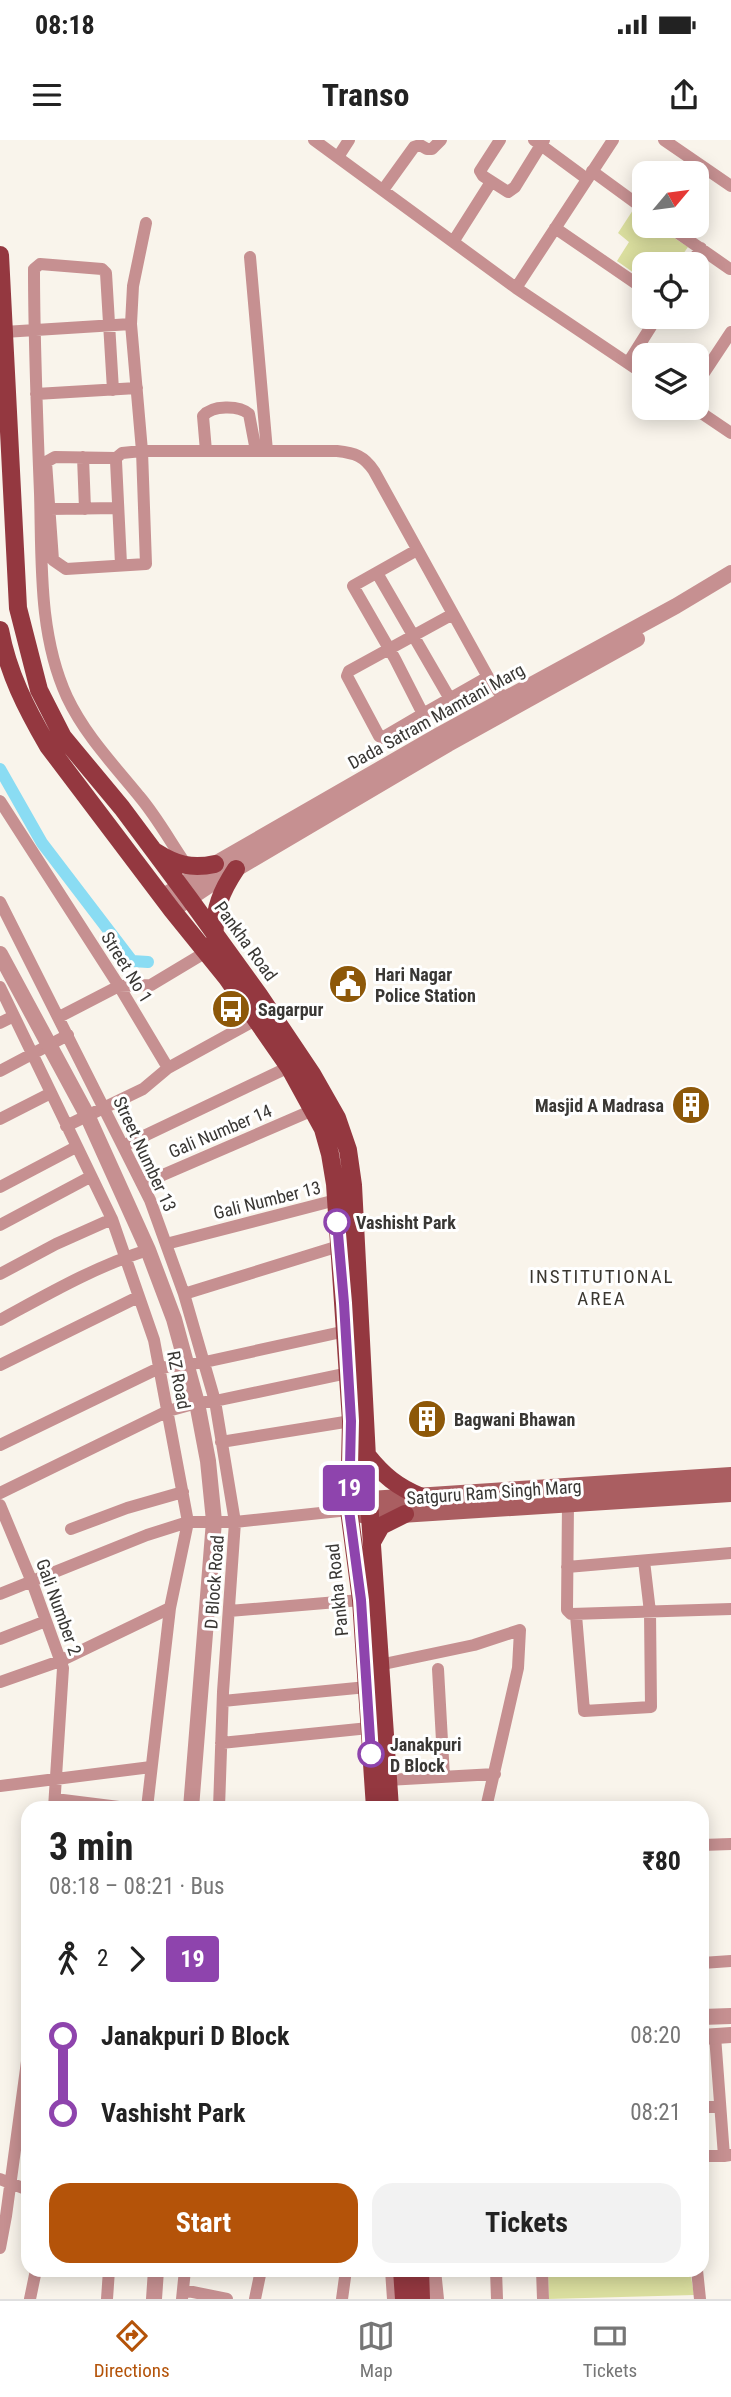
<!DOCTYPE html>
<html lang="en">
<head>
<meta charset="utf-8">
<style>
  body { margin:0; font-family:"Roboto Condensed",sans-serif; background:#f2f2f2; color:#222; height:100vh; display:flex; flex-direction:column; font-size:26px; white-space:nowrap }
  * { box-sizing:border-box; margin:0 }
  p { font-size:23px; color:#767676 }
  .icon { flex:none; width:38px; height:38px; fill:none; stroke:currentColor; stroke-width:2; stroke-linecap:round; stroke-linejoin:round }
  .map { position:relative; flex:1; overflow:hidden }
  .details { position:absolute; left:21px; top:1661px; width:688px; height:476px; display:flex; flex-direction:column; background:#fff; border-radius:21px; box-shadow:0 4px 18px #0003 }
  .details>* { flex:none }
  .badge { padding:0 14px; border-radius:5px; font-size:24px; line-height:46px }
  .needle { width:46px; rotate:61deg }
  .buttons { position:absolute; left:632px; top:21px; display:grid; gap:14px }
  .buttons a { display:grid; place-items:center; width:77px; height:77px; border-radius:14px; background:#fff; box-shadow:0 4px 18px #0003; font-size:35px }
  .map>.badge { position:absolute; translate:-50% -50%; box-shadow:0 0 0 4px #fff }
  .legs { display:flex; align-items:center; gap:10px; height:77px; padding:0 28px; font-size:23px }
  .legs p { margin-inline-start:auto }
  .overview { display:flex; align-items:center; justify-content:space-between; height:119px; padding:0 28px }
  h1 { font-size:38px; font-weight:700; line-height:52px }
  .button { display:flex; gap:14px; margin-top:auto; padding:14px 28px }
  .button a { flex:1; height:80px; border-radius:21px; background:#b45309; color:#fff; font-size:28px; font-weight:700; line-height:80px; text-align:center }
  .button a+a { background:#f2f2f2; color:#222 }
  ul { padding:0 28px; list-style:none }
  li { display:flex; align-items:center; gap:24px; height:77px; font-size:26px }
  li i { display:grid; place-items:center; width:10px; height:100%; margin:0 9px; background:currentColor }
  li i::after { content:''; width:18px; height:18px; margin:-9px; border:5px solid; border-radius:50%; background:#fff }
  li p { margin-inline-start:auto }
  li:first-child i { background:linear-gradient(#0000 50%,currentColor 0) }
  li:last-child i { background:linear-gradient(currentColor 50%,#0000 0) }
  .status { display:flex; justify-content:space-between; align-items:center; height:49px; padding:0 35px; background:#fff; direction:ltr }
  .status svg { height:19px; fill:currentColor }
  header { display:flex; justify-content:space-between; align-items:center; height:91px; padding:0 28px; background:#fff; font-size:32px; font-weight:700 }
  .tab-bar { display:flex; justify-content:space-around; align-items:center; height:98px; border-top:2px solid #e0e0e0; background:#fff; font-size:19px; color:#767676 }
  .tab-bar a { display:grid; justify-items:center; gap:4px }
  .tab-bar .selected { color:#b45309 }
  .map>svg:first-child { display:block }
</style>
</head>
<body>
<div class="status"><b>08:18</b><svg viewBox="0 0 49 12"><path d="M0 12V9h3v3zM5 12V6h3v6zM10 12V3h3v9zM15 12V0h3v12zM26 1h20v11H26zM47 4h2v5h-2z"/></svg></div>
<header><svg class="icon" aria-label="menu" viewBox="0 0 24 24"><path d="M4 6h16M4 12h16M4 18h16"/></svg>Transo<svg class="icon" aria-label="share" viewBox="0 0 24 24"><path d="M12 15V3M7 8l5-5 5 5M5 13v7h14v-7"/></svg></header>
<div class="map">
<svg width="731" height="2159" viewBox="0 0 731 2159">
  <rect width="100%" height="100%" fill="#f9f4eb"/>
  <!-- green -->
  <path fill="#dbdf9f" d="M633,70L644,77V86H656L688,107L676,124H644V140L617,121L629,102L618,93Z
    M548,2130H690L694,2155L549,2159Z"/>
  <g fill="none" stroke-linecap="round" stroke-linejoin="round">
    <!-- canal -->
    <path stroke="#8adcf3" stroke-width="12" d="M0,629L42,703L132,821L148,822"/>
    <!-- minor -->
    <path stroke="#c69091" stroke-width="12" d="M314,0L516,148L644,234
      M500,0L480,31L483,36L508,52L515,47L544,0
      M534,0L587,39
      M664,0L731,46
      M338,17L349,0
      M592,31L644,69
      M383,50L414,7L420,5L427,9H432L441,0
      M668,86L730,129
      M555,88L644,149
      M453,102L491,42
      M250,117L267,311
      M691,124L701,108
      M516,148L613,0
      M4,192L131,184
      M628,223L657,177
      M696,245L731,192
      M113,250L106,133L102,129L40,124L34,129C34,204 37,278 40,353C42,420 38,494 67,557C85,595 113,624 139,656C157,677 171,703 187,726
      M36,254L137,248
      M694,268L731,293
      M206,311L203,276C212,265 239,265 249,274L256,311
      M83,317L85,369
      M116,318L55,317L46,322L53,420L66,429L146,424L142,311L131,184L133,146L146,83
      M49,369L118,368
      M417,410L353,446L395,519L423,574L488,537
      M121,424L116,321V318L122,313L142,311H337C355,313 364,316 374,331L488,537L504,559
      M377,433L450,559
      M423,574L382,598L379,596L347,536L349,531L453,474
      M0,661L119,846L168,928L257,879
      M0,762L150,1060L184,1154L215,1261L235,1382L223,1552L219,1668
      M0,847L112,1079L154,1200L188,1382L170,1468L147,1668
      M59,877L119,846L151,845L206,812
      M0,883L14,876
      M0,931L68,895
      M0,979L51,953
      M66,986L143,949L168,928
      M123,1006L289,927
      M142,1044L313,970
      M0,1047L76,1007
      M0,1085L90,1037
      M166,1104L336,1060
      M0,1134L56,1104L112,1079
      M184,1154L339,1106
      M0,1180C48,1154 96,1126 148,1110
      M0,1225L138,1157
      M221,1302L351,1281
      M0,1305L159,1228L205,1222L346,1191
      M0,1353L168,1271L197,1263L215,1261L348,1233
      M568,1363L567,1470L571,1474L731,1469
      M0,1365L32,1442L63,1528L54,1668
      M71,1389L127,1368L183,1352
      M567,1427L731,1413
      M0,1454L147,1395L188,1382H235L349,1370
      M229,1471L361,1460
      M576,1475L584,1571L651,1567L650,1472L644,1421
      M0,1499L46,1481
      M379,1525L474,1505L520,1490L518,1528L486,1668
      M438,1529L444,1637
      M0,1542L60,1521L170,1468
      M223,1561L367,1547
      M221,1603L369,1588
      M387,1640L495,1634
      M0,1646L151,1627
      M55,1659L127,1668
      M702,1705L731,1704
      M702,1823L731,1821
      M715,1896L724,2016L731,2015
      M702,1967H720
      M702,2016H724
      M0,2039L28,2050
      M0,2108L6,2076L28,1914
      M496,2130L497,2159
      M542,2130L543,2159
      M697,2130L700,2159
      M183,2150L227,2159
      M30,2159L36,2130
      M107,2159L109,2130
      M182,2159L185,2130
      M255,2159L261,2130
      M342,2159L346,2130"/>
    <!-- tertiary -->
    <path stroke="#c69091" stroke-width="16" d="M162,757L215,724L441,594L676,466L731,433
      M172,770L214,742L448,604L637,499
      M0,814L87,975L148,1110L174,1179L197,1263L208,1321L214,1381L191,1668
      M702,1877L731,1876
      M702,1897L731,1895
      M393,2130L395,2159
      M433,2130L436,2159
      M154,2159L156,2130"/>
    <!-- secondary -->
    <path stroke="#aa5e61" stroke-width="18" d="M349,1370L370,1360L731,1336
      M355,1372L370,1376L731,1353"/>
    <!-- primary -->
    <path stroke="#943840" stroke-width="18" d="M0,115L18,468L39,550L63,597L122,668L189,758L259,855L312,934L337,978L348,1010L353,1045L370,1376L390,1668
      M0,490C8,533 26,568 48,606L172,770L227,838L289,927L323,989L330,1014L335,1044L351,1281L349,1370L361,1460L375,1668
      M156,712C176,725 192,729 215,724
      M215,796C213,770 222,750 236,729
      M367,1315C383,1335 397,1347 422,1357
      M372,1402L381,1386L405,1374
      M402,2130L404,2159
      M420,2130L421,2159"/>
  </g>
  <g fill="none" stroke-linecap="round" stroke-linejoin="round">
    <defs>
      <path id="line-1" d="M337,1082L344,1163L351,1281L349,1370L361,1460L371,1614"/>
    </defs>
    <!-- line-1 casing -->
    <use href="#line-1" stroke="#fff" stroke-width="16"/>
    <!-- line-1 -->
    <use href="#line-1" stroke="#8e44ad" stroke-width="10"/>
  </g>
  <!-- icons -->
  <defs>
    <symbol id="civic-disc" viewBox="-11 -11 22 22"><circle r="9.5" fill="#8d5809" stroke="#fff"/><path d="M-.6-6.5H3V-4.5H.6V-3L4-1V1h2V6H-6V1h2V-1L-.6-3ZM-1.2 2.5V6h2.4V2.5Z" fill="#fff"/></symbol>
    <symbol id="bus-disc" viewBox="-11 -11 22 22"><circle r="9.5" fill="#8d5809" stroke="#fff"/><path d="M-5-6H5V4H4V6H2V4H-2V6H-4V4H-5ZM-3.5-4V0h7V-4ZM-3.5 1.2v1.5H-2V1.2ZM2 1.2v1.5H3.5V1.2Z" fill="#fff"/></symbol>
    <symbol id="building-disc" viewBox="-11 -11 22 22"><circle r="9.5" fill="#8d5809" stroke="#fff"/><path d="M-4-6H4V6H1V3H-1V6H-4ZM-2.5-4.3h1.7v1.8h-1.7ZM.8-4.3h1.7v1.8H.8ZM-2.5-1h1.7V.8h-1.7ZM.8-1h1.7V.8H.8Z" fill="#fff"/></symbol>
  </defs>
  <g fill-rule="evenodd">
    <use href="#civic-disc" x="326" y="822" width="44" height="44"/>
    <use href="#bus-disc" x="209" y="847" width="44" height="44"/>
    <use href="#building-disc" x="669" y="943" width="44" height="44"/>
    <use href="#building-disc" x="405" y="1257" width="44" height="44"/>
  </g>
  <!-- markers -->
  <g fill="#fff" stroke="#8e44ad" stroke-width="3.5">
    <circle cx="337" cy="1082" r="12"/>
    <circle cx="371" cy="1614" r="12"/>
  </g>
  <g text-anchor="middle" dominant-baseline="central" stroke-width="6" stroke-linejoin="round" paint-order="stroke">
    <!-- street labels -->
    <g font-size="18" fill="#393734" stroke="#fff">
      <text transform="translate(436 576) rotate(-29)">Dada Satram Mamtani Marg</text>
      <text transform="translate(246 801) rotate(54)">Pankha Road</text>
      <text transform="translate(127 827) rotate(58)">Street No 1</text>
      <text transform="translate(220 991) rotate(-23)">Gali Number 14</text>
      <text transform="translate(145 1014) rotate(65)">Street Number 13</text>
      <text transform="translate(267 1060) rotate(-14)">Gali Number 13</text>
      <text transform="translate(179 1240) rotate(79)">RZ Road</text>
      <text transform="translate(494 1352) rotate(-4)">Satguru Ram Singh Marg</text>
      <text transform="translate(214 1442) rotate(-86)">D Block Road</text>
      <text transform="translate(337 1450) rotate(-96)">Pankha Road</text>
      <text transform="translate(59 1467) rotate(70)">Gali Number 2</text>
    </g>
    <!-- poi labels -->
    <g font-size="18" font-weight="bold" fill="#393734" stroke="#fff" text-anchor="start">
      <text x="375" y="834">Hari Nagar<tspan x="375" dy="21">Police Station</tspan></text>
      <text x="258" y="869">Sagarpur</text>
      <text x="664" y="965" text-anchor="end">Masjid A Madrasa</text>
      <text x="454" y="1279">Bagwani Bhawan</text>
    </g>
    <!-- stop labels -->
    <g font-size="18" font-weight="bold" fill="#393734" stroke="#fff" text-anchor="start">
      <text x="356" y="1082">Vashisht Park</text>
      <text x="390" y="1604">Janakpuri<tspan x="390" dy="21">D Block</tspan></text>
    </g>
    <!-- neighbourhood labels -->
    <g font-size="19" letter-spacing="2" fill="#3b3730" stroke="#fff">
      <text x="602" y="1136">INSTITUTIONAL<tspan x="602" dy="22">AREA</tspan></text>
    </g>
  </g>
</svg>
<div class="buttons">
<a><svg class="needle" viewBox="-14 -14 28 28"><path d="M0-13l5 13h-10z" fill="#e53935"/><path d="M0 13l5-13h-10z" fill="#767676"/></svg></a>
<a><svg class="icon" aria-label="locate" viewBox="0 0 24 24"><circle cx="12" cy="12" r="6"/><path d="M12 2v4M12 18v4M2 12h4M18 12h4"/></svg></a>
<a><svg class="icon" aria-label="layers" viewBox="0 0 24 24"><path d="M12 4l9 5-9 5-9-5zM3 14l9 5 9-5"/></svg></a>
</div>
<b class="badge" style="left:349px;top:1348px;background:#8e44ad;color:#fff">19</b>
<section class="details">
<div class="overview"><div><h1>3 min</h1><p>08:18 – 08:21 · Bus</p></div><b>₹80</b></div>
<div class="legs"><svg class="icon" aria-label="walk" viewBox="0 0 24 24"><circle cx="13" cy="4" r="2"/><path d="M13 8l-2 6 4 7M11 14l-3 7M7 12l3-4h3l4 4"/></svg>2<svg class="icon" aria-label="forward" viewBox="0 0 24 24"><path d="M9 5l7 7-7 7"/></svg><b class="badge" style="background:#8e44ad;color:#fff">19</b></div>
<ul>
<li><i style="color:#8e44ad"></i><b>Janakpuri D Block</b><p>08:20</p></li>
<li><i style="color:#8e44ad"></i><b>Vashisht Park</b><p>08:21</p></li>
</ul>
<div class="button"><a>Start</a><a>Tickets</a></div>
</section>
</div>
<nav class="tab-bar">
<a class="selected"><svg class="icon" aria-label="directions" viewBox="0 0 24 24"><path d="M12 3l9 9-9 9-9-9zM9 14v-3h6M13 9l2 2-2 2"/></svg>Directions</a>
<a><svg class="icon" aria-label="map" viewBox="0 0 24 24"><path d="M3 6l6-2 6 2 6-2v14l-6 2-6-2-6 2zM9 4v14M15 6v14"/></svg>Map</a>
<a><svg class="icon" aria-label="tickets" viewBox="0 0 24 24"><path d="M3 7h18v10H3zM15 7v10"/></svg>Tickets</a>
</nav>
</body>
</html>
